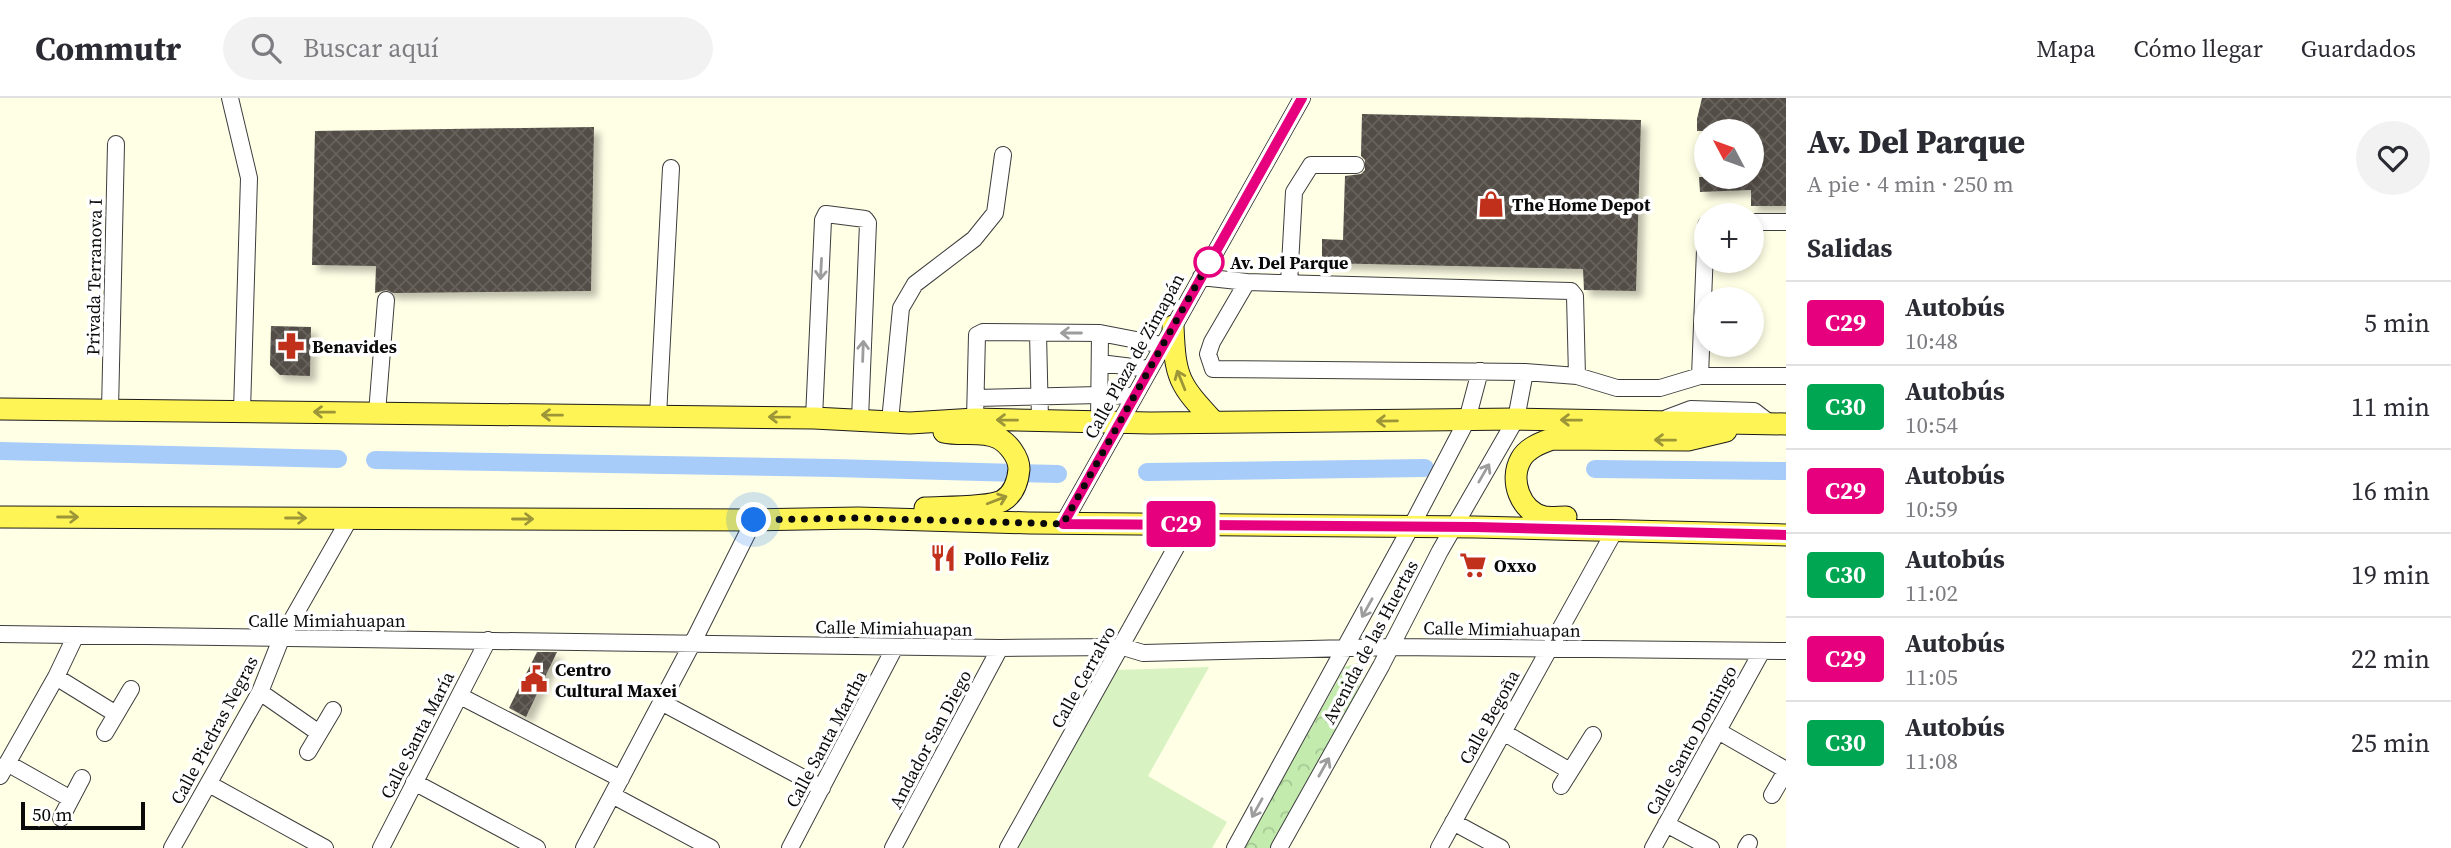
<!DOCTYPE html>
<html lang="es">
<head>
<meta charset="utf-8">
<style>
  body { margin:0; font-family:"Source Serif 4",serif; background:#f2f2f3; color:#2b2b33; height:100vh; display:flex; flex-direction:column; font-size:26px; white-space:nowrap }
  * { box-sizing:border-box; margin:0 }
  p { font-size:23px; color:#7c7c81 }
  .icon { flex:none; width:38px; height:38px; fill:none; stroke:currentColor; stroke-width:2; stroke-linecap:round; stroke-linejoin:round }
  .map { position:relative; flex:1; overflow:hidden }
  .details { display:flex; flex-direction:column; background:#fff; width:665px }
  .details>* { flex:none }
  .badge { padding:0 14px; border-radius:5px; font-size:24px; line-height:46px }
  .needle { width:46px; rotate:311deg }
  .buttons { position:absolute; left:1694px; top:21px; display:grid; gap:14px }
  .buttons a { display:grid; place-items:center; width:70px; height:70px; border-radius:50%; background:#fff; box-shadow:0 4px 10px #0003; font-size:35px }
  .scale { position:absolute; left:21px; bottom:18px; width:124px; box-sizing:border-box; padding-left:7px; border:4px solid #0a0a0a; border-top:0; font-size:19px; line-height:24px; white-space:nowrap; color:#0a0a0a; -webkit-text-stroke:5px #fff; paint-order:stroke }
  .you { position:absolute; width:35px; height:35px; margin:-18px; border:5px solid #fff; border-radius:50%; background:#1a73e8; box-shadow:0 0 0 10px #1a73e833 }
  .map>.badge { position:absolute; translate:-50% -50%; box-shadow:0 0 0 4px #fff }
  h2 { padding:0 21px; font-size:26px; line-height:63px }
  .round { display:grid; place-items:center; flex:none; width:74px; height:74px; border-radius:37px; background:#f2f2f3 }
  .headline { display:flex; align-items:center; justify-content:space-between; height:119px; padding:0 21px }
  h1 { font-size:33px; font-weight:800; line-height:52px }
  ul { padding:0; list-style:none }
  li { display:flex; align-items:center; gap:21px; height:84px; padding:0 21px; border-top:2px solid #e1e1e2 }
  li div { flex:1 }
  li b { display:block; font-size:26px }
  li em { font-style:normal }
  li .badge { min-width:77px; font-weight:700; text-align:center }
  header { display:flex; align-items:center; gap:42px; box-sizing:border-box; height:98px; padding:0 35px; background:#fff; border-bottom:2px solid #e1e1e2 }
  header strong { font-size:33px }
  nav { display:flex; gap:38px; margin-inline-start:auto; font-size:24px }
  .search { width:490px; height:63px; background:#f2f2f3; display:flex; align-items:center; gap:18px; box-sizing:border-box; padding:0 24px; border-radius:38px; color:#7c7c81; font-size:26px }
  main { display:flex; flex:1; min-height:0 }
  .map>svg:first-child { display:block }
</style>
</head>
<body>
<header>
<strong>Commutr</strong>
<div class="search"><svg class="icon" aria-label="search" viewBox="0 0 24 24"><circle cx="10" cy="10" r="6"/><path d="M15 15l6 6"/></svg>Buscar aquí</div>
<nav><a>Mapa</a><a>Cómo llegar</a><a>Guardados</a></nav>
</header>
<main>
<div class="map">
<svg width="1786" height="750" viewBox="0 0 1786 750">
  <defs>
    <pattern id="park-crowns" width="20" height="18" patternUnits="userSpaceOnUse" patternTransform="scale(1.75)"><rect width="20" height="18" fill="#c3ebae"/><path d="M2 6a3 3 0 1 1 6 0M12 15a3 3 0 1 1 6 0" fill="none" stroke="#a6c894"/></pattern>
    <pattern id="building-cross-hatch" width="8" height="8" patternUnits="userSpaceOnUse" patternTransform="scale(1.75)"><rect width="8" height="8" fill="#534d46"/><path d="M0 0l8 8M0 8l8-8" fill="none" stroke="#67625c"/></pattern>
    <filter id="shadow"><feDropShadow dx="6" dy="6" stdDeviation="3.5" flood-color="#0004"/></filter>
  </defs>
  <rect width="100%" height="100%" fill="#ffffe6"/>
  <!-- park -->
  <path fill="url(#park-crowns)" d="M1357,565L1366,570L1353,602L1272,750H1244L1345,569Z"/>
  <!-- pitch -->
  <path fill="#d8f2c1" d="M1209,569L1148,678L1227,724L1212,750H1016L1116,572Z"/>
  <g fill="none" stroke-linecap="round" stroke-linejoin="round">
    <!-- canal -->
    <path stroke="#a7ccfa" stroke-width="18" d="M0,353L338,361
      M375,362L833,370L1058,376
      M1595,371L1786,373
      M1147,374L1425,370"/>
  </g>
  <!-- building -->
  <path fill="url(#building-cross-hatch)" filter="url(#shadow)" d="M1702,0H1786V108H1751V92L1700,94L1699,79H1752V33H1697V21Z
    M1362,16L1641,22L1636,193L1584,192L1583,171L1322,165V141L1343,142L1345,78L1361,76L1365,72V62L1361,58Z
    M594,29L591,193L393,195L386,192L375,195L376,168L312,167L315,33Z
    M271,228L311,229L310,278L280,277L270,267Z
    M537,554H557L526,619L509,610Z"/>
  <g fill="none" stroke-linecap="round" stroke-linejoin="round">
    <defs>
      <path id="minor" d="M230,0L249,80L242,313
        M1752,124H1786
        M1201,179L1247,184L1571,193L1575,198L1577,278
        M1247,184L1212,244L1208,256L1213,271L1525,274L1577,278L1617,290H1660L1700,278H1786
        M1289,185L1294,94L1311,67H1356
        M1038,235L1040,322
        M1100,265L1149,271
        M1700,278L1706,127
        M976,300L1099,297L1134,298
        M110,312L116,46
        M377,315L386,202
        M658,318L671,70
        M814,320L823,122L826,116L865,121L868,125L860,321
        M1667,320L1691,311L1754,313L1771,326
        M975,321L977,237L983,234L1100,235L1162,247
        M890,323L901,210L915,186L974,141L995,115L1003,57
        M1099,323L1100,235
        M1063,426L1302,0
        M0,536L1000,550L1123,549L1143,555L1390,549L1786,553
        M56,579L116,616
        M260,594L319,635
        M460,598L621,681
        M661,604L822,690
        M1718,633L1786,672
        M1503,634L1570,673
        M105,635L131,591
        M308,654L333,612
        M7,665L71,701
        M0,678L56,579L76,537
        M414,684L537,750
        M209,686L325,750
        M1561,688L1593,637
        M612,697L711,750
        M1772,697L1786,673
        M61,720L82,680
        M1453,724L1501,750
        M1666,726L1711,750
        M172,750L260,594L281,541L350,420
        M381,750L488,542
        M584,750L692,546L754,422
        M790,750L895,549
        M893,750L1000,550
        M1008,750L1189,426
        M1235,750L1411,429L1467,322L1480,273
        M1279,750L1381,568L1440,453L1516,321L1525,274
        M1439,750L1614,434
        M1653,750L1762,553
        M1746,750L1749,745"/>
      <path id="major" d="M1173,228C1175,281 1179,286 1214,324
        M0,311L814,320L910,325L975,321L1150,325L1516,321L1786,326
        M925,410C944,409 987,410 1002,403C1014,396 1018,383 1019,371C1019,359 1008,345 998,340C982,332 961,338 944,334
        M0,419L754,422L858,420L1029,425L1475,429L1786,437
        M1566,419C1559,419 1551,420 1544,419C1520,413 1509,382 1521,361C1527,350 1540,345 1552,341L1688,342L1726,333"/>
    </defs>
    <!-- minor casing -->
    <use href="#minor" stroke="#3d3d3d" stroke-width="18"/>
    <!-- major casing -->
    <use href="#major" stroke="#1b1b1b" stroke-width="23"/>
    <!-- minor -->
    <use href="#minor" stroke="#fff" stroke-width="16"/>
    <!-- major -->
    <use href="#major" stroke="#fff456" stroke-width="21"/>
  </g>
  <!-- one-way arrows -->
  <defs><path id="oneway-shaft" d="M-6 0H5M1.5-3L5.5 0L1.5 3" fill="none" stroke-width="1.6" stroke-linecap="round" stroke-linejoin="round" transform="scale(1.75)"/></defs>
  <g stroke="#9d9d9d">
    <use href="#oneway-shaft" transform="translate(821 171) rotate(93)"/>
    <use href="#oneway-shaft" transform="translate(1071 235) rotate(-180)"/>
    <use href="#oneway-shaft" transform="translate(863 253) rotate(-88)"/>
    <use href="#oneway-shaft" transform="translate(1484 375) rotate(-60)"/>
    <use href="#oneway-shaft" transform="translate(1367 510) rotate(119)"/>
    <use href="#oneway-shaft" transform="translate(1324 669) rotate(-61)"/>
    <use href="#oneway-shaft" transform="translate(1257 710) rotate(119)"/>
  </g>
  <g stroke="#9d9638">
    <use href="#oneway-shaft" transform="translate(1181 282) rotate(-112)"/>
    <use href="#oneway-shaft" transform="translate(324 314) rotate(-179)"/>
    <use href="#oneway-shaft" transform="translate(552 317) rotate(-179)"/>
    <use href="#oneway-shaft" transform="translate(779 319) rotate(-179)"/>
    <use href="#oneway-shaft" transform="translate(1007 322) rotate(-179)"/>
    <use href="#oneway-shaft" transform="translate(1571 322) rotate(-179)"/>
    <use href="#oneway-shaft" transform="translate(1387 323) rotate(179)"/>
    <use href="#oneway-shaft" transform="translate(1665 342) rotate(-179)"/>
    <use href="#oneway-shaft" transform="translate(997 402) rotate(-21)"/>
    <use href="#oneway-shaft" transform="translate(68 419)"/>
    <use href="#oneway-shaft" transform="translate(296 420)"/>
    <use href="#oneway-shaft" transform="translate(523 421)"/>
  </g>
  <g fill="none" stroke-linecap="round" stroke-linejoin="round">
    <defs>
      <path id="line" d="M1302,0L1063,426L1475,429L1786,437"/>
    </defs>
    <!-- line casing -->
    <use href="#line" stroke="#fff" stroke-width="16"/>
    <!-- line -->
    <use href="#line" stroke="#e6007e" stroke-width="10"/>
    <!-- walk -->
    <path stroke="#0a0a0a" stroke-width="7" stroke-dasharray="0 12.6" d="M754,422L858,420L1063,426L1209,164"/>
  </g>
  <!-- icons -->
  <defs>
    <symbol id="shop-bare" viewBox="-9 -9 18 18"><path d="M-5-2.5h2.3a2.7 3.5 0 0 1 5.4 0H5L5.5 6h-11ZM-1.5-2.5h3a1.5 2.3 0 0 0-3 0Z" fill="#c1301a" stroke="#fff" stroke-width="2.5" paint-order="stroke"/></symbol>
    <symbol id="pharmacy-bare" viewBox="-9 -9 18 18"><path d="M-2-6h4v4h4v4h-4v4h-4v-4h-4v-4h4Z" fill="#c1301a" stroke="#fff" stroke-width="2.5" paint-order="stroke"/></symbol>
    <symbol id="restaurant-bare" viewBox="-9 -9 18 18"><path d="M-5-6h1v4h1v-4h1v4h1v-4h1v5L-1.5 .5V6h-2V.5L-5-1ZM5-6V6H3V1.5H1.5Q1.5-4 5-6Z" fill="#c1301a" stroke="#fff" stroke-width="2.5" paint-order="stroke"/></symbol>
    <symbol id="supermarket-bare" viewBox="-9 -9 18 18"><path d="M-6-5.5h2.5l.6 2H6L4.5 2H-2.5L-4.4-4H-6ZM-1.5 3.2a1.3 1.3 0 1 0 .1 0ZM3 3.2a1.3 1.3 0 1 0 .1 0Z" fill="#c1301a" stroke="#fff" stroke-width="2.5" paint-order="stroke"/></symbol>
    <symbol id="civic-bare" viewBox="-9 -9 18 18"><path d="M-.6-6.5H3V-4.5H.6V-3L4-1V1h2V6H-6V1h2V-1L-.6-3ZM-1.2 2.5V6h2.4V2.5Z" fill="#c1301a" stroke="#fff" stroke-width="2.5" paint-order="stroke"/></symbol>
  </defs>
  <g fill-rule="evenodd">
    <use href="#shop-bare" x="1472" y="87" width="38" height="38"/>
    <use href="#pharmacy-bare" x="272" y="229" width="38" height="38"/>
    <use href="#restaurant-bare" x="924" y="441" width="38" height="38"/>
    <use href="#supermarket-bare" x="1454" y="448" width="38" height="38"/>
    <use href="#civic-bare" x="515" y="562" width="38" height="38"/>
  </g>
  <!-- markers -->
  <circle fill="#fff" stroke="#e6007e" stroke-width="3.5" cx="1209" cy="164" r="14"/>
  <g text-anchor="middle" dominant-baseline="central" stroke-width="7" stroke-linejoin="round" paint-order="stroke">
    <!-- poi labels -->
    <g font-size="18" font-weight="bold" fill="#0a0a0a" stroke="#fff" text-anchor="start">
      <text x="1512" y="106">The Home Depot</text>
      <text x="312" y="248">Benavides</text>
      <text x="964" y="460">Pollo Feliz</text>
      <text x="1494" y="467">Oxxo</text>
      <text x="555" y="571">Centro<tspan x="555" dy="21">Cultural Maxei</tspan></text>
    </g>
    <!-- stop labels -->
    <g font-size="18" font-weight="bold" fill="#0a0a0a" stroke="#fff" text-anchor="start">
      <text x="1230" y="164">Av. Del Parque</text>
    </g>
    <!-- street labels -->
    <g font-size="18" fill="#0a0a0a" stroke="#fff">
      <text transform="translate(94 179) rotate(-89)">Privada Terranova I</text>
      <text transform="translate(1134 258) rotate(-61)">Calle Plaza de Zimapán</text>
      <text x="327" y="522">Calle Mimiahuapan</text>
      <text transform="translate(894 530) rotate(1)">Calle Mimiahuapan</text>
      <text transform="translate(1502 531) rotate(1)">Calle Mimiahuapan</text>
      <text transform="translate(1370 544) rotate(-62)">Avenida de las Huertas</text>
      <text transform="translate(1083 579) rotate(-61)">Calle Cerralvo</text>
      <text transform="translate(1489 619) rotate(-61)">Calle Begoña</text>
      <text transform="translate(214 632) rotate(-62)">Calle Piedras Negras</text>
      <text transform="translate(417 637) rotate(-63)">Calle Santa María</text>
      <text transform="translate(826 641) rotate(-62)">Calle Santa Martha</text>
      <text transform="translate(930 641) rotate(-62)">Andador San Diego</text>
      <text transform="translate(1691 642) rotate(-61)">Calle Santo Domingo</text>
    </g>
  </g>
</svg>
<div class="buttons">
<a><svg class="needle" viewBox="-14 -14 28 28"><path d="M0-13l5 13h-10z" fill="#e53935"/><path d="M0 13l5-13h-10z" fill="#7c7c81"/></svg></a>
<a>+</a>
<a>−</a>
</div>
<div class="scale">50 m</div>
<div class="you" style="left:754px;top:422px"></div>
<b class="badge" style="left:1181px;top:426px;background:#e6007e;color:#fff">C29</b>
</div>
<section class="details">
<div class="headline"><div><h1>Av. Del Parque</h1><p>A pie · 4 min · 250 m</p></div><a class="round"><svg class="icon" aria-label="heart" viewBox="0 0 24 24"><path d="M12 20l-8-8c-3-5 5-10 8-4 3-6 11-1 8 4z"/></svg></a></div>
<h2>Salidas</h2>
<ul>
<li><span class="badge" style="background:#e6007e;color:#fff">C29</span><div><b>Autobús</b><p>10:48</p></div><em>5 min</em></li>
<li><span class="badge" style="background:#00a651;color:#fff">C30</span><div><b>Autobús</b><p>10:54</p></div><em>11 min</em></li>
<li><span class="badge" style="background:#e6007e;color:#fff">C29</span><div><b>Autobús</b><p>10:59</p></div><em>16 min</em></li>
<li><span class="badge" style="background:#00a651;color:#fff">C30</span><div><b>Autobús</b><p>11:02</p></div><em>19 min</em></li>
<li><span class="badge" style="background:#e6007e;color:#fff">C29</span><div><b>Autobús</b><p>11:05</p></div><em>22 min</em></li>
<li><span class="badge" style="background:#00a651;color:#fff">C30</span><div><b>Autobús</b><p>11:08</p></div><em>25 min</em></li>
</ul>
</section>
</main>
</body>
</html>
